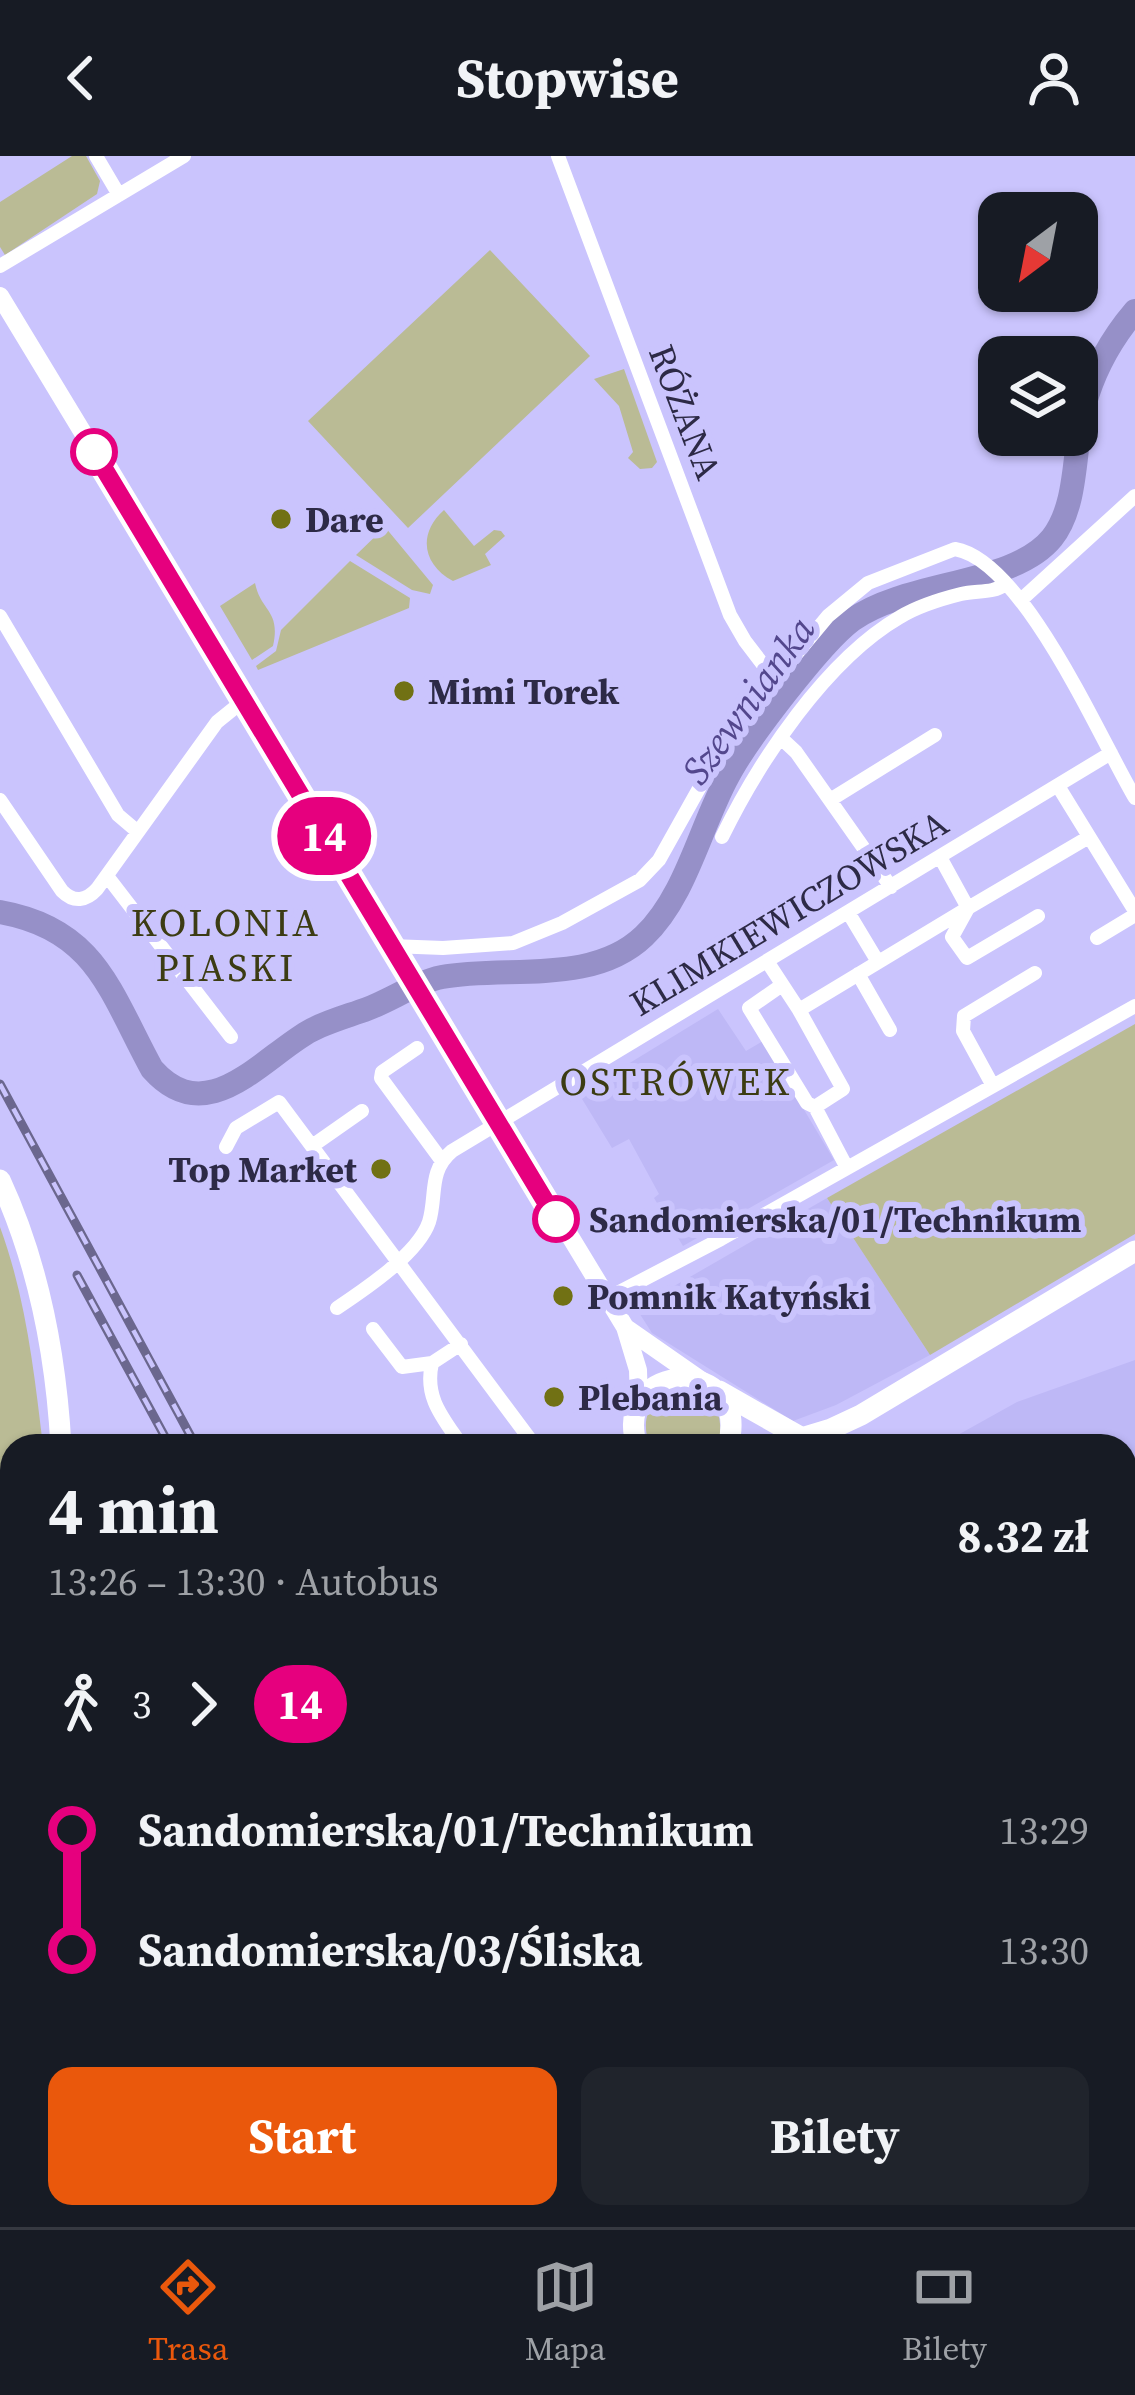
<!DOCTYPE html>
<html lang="pl">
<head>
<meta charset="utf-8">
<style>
  body { margin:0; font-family:"Source Serif 4",serif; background:#20242c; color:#f1f3f6; height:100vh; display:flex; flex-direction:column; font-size:45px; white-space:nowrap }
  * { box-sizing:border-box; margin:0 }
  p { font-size:39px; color:#9ea1a6 }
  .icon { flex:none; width:66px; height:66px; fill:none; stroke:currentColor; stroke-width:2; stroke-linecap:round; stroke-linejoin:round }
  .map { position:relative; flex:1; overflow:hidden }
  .drawer { position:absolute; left:0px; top:1278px; width:1137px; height:795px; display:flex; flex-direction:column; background:#171b24; border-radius:36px 36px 0 0; box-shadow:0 3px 9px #0004 }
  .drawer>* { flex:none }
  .badge { padding:0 24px; border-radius:39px; font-size:42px; line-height:78px }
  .needle { width:78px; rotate:212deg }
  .controls { position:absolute; left:978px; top:36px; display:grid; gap:24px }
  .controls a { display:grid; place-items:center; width:120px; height:120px; border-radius:24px; background:#171b24; box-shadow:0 3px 9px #0004; font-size:60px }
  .map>.badge { position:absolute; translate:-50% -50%; box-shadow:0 0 0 6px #fff }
  .legs { display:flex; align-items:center; gap:18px; height:132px; padding:0 48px; font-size:39px }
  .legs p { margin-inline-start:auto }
  .summary { display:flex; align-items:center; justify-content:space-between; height:204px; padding:0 48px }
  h1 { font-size:66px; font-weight:700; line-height:90px }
  .primary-button { display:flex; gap:24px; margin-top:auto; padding:24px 48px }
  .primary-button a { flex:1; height:138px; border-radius:24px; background:#ea580c; color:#fff; font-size:48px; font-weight:700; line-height:138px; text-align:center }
  .primary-button a+a { background:#20242c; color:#f1f3f6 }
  ul { padding:0 48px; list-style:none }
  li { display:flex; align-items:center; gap:42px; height:120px; font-size:45px }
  li i { display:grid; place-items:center; width:18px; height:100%; margin:0 15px; background:currentColor }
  li i::after { content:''; width:30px; height:30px; margin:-15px; border:9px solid; border-radius:50%; background:#171b24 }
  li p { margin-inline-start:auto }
  li:first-child i { background:linear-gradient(#0000 50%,currentColor 0) }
  li:last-child i { background:linear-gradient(currentColor 50%,#0000 0) }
  header { display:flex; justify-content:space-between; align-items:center; height:156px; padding:0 48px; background:#171b24; font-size:54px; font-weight:700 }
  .tab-bar { display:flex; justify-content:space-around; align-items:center; height:168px; border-top:3px solid #363941; background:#171b24; font-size:33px; color:#9ea1a6 }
  .tab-bar a { display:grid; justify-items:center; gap:6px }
  .tab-bar .current { color:#ea580c }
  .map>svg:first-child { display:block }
</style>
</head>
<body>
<header><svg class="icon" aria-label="back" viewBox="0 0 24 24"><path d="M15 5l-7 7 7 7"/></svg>Stopwise<svg class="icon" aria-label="person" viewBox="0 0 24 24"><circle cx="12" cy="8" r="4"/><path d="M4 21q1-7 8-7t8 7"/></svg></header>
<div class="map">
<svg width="1135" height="2071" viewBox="0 0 1135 2071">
  <rect width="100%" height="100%" fill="#cac4fd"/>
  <!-- built -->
  <path fill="#beb8f6" d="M718,853L746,895L763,885L834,1004L683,1090L654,1042L659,1038L629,983L612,992L579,938Z
    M827,1042L930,1199L836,1249L793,1265L652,1177L636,1152Z
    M1135,1204V2071H784L778,2061H1125V1290H938L1017,1246Z
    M224,2061H470L476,2071H230Z
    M497,2061H761L767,2071H503Z"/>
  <!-- green -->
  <path fill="#babb95" d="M72,0H86L100,25L97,38L5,99L0,91V46Z
    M490,94L590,200L408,372L308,265Z
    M624,213L657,306L652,312L640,313L628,302L633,296L619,250L594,223Z
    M444,354L474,390L494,374L501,375L505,380L485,398L491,409L453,425C423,409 417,378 444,354Z
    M385,371L433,429L430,438L412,434L356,399Z
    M350,405L410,442L409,452L258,514L256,510L276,495L281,474Z
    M255,427C261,456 281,454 273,490L252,504L220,450Z
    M1135,868V1078L930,1199L827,1042Z
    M0,1071C26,1142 34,1215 43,1290H12V1375L0,1383Z
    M685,1232C713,1238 726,1259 718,1288L650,1290C638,1260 653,1235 685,1232Z
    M0,1730L12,1747V1968L0,1980Z"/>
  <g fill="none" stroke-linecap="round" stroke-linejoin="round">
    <!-- river -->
    <path stroke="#9690c8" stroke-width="24" d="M0,756C96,773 110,836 152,913C206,974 259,905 308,876C325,866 348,860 367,853C391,844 417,826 442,821C506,809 592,830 644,780C686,740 700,671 728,620C747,584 821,487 852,464C908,424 1013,430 1052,382C1079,348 1073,290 1084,250C1094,214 1111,183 1135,155
      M0,2011L6,2031L0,2058"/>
    <!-- minor -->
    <path stroke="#fff" stroke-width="14" d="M96,0L119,39
      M558,0L730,459L745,485L774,523
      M0,110L184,0
      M1022,443L1135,340
      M0,460L118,659L138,676
      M782,583L796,596L891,731
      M1058,630L1135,755
      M0,644L62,735C74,747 86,745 97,733L217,566L243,545
      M830,644L935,579
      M722,681C759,605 826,504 900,461C918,450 941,443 961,438C977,434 992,438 1006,428
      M107,720L231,881
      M848,756L878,806
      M1038,760L967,802L952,781L968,752L1089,681
      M1097,782L1135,759
      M391,790L443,792L513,787L562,767L640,724L659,704L729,579L828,460L868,427L955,393C1024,405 1100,583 1135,642
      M767,805L799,854L968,752L940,701
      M858,818L890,874
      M782,829L749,852L807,947L815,951
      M799,854L843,933L815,951L847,1012
      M417,892L382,916L381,922L442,1005
      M993,930L963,875L964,860L1035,817
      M312,990L362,955
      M226,991L236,972L279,946L535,1290
      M606,1143L721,1083L1135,850
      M337,1152C364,1134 418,1098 429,1066C437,1040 428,1015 452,995L1111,597
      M373,1173L402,1211L432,1207
      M461,1188L432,1207C424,1242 443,1262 462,1290
      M1125,1523L1135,1517
      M0,1546L12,1600
      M778,2061L784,2071
      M86,2071L89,2062"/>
    <!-- tertiary -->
    <path stroke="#fff" stroke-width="18" d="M0,140L625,1171L638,1214L639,1248
      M626,1172L702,1225
      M215,2061L221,2071"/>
    <!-- secondary -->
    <path stroke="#fff" stroke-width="21" d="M719,1235L802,1282
      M637,1290C610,1203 753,1198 728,1290
      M775,1290L831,1273L861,1259L1135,1095
      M0,1980L12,1968"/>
    <!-- primary -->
    <path stroke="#fff" stroke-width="21" d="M0,1024C38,1106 56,1200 61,1290
      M470,2061L476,2071"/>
    <defs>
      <path id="rail" d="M0,928L196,1290
        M77,1119L170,1290
        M1131,1768L1135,1774
        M514,2061L520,2071
        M613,2061L619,2071
        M647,2061L653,2071
        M693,2061L699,2071
        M1051,2061L1057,2071"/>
    </defs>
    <!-- rail casing -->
    <use href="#rail" stroke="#6b678e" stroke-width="9"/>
    <!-- rail -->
    <use href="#rail" stroke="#cac4fd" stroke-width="4.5" stroke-dasharray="14" stroke-linecap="butt"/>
  </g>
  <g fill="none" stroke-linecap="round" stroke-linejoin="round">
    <defs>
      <path id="line-1" d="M94,296L556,1063"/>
    </defs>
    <!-- line-1 casing -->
    <use href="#line-1" stroke="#fff" stroke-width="27"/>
    <!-- line-1 -->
    <use href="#line-1" stroke="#e6007e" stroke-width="18"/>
  </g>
  <!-- markers -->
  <g fill="#fff" stroke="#e6007e" stroke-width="6">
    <circle cx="94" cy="296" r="21"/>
    <circle cx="556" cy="1063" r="21"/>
  </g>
  <g fill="#717114" stroke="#cac4fd" stroke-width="4.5">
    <circle cx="281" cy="363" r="12"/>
    <circle cx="404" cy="535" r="12"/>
    <circle cx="381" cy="1013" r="12"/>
    <circle cx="563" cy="1140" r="12"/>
    <circle cx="554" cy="1241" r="12"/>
  </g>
  <g text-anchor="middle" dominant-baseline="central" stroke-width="12" stroke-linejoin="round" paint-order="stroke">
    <!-- street labels -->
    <g font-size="36" fill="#2d2a46" stroke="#cac4fd">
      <text transform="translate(685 256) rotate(69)">RÓŻANA</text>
      <text transform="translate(789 757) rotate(-31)">KLIMKIEWICZOWSKA</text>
    </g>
    <!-- poi labels -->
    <g font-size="36" font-weight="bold" fill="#2d2a46" stroke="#cac4fd" text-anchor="start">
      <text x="305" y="363">Dare</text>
      <text x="428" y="535">Mimi Torek</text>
      <text x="357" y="1013" text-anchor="end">Top Market</text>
      <text x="587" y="1140">Pomnik Katyński</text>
      <text x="578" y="1241">Plebania</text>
    </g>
    <!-- stop labels -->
    <g font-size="36" font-weight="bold" fill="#2d2a46" stroke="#cac4fd" text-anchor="start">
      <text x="589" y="1063">Sandomierska/01/Technikum</text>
    </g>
    <!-- water labels -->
    <g font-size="39" font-style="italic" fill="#53478d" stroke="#cac4fd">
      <text transform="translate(748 544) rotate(-54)">Szewnianka</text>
    </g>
    <!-- neighbourhood labels -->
    <g font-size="39" letter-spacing="3" fill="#3c3c13" stroke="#cac4fd">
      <text x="226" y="766">KOLONIA<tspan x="226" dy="45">PIASKI</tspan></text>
      <text x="676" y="925">OSTRÓWEK</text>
    </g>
  </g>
</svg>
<div class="controls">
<a><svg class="needle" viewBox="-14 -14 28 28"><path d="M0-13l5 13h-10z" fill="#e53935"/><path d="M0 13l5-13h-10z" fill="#9ea1a6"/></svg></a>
<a><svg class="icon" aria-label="layers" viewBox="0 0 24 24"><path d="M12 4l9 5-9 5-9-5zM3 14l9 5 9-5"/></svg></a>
</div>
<b class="badge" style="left:324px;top:680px;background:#e6007e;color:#fff">14</b>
<section class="drawer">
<div class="summary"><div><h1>4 min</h1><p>13:26 – 13:30 · Autobus</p></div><b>8.32 zł</b></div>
<div class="legs"><svg class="icon" aria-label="walk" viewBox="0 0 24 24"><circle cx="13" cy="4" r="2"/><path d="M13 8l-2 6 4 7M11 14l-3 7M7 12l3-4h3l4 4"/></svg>3<svg class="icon" aria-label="forward" viewBox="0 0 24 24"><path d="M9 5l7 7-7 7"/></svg><b class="badge" style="background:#e6007e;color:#fff">14</b></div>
<ul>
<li><i style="color:#e6007e"></i><b>Sandomierska/01/Technikum</b><p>13:29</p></li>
<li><i style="color:#e6007e"></i><b>Sandomierska/03/Śliska</b><p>13:30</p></li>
</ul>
<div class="primary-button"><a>Start</a><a>Bilety</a></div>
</section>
</div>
<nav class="tab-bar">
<a class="current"><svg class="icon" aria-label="directions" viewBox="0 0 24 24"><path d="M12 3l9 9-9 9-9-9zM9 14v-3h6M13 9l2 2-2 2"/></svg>Trasa</a>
<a><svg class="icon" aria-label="map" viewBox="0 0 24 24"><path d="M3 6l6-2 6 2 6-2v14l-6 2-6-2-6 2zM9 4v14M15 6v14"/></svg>Mapa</a>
<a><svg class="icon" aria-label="tickets" viewBox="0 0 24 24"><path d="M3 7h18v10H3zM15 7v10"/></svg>Bilety</a>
</nav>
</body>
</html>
